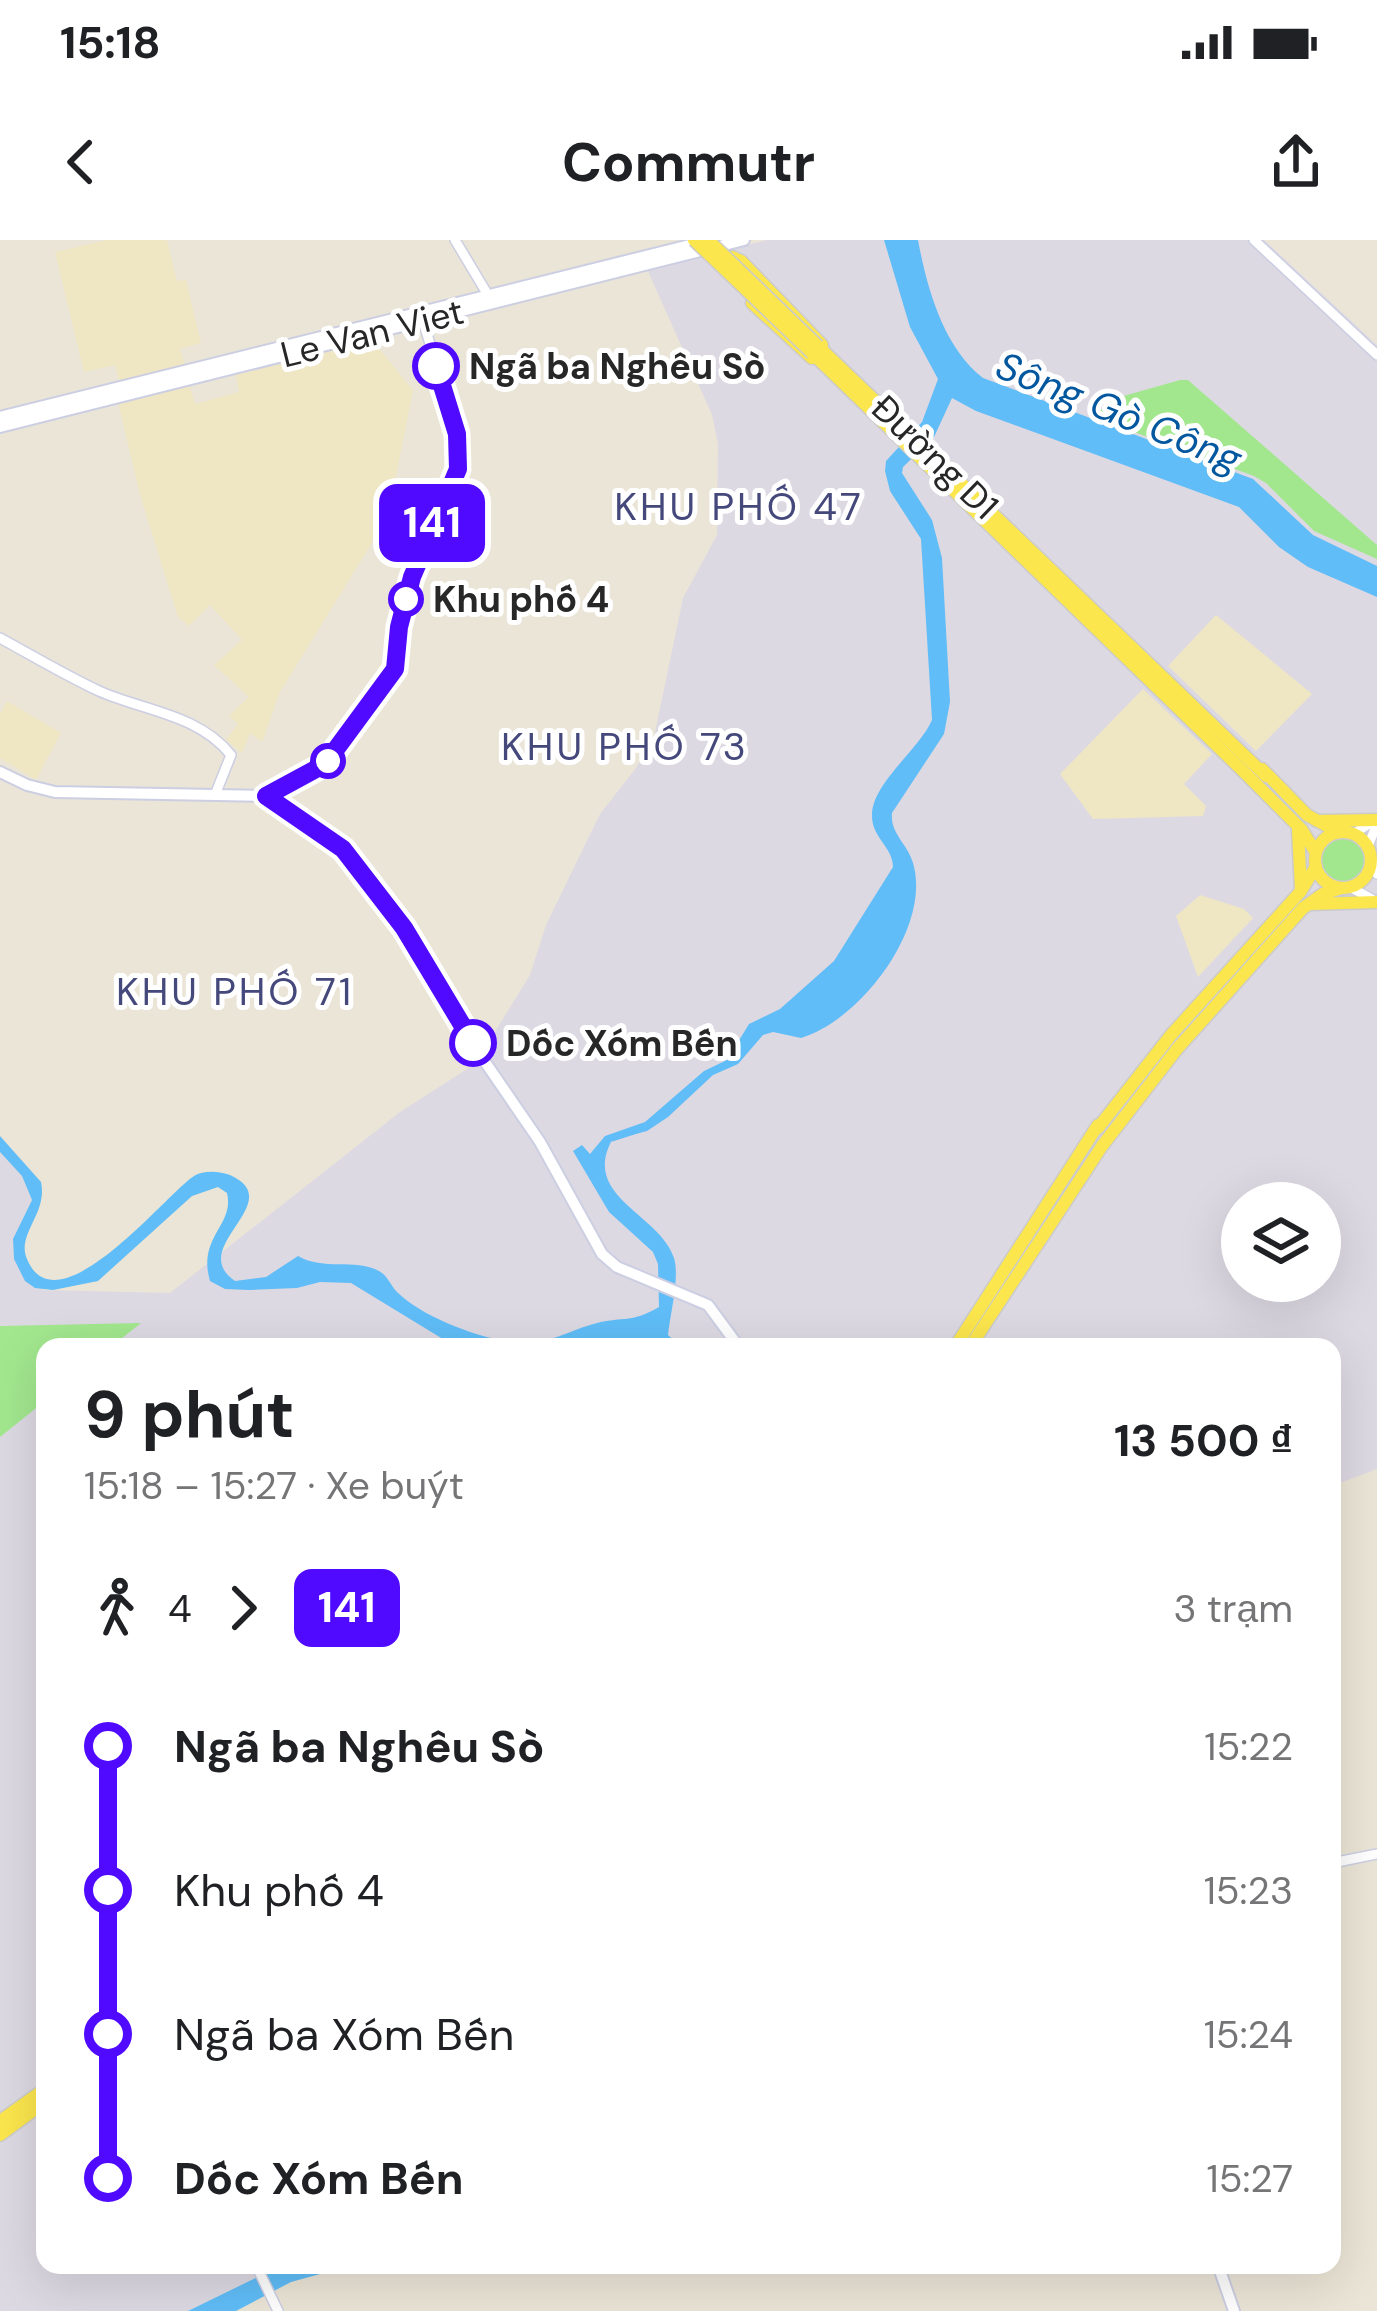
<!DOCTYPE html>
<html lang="vi">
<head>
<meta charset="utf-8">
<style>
  body { margin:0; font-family:"DM Sans",sans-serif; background:#f6f6f6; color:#202124; height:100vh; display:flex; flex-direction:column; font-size:45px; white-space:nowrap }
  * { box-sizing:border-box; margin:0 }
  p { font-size:39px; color:#757577 }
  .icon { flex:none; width:66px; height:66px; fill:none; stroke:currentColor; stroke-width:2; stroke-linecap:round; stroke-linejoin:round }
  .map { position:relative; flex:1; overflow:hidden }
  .panel { position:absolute; left:36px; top:1098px; width:1305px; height:936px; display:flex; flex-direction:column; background:#fff; border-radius:24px; box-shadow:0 12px 48px #0002 }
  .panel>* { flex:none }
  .badge { padding:0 24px; border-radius:18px; font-size:42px; line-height:78px }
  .fabs { position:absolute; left:1221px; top:942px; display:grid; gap:24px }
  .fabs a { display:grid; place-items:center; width:120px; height:120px; border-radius:50%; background:#fff; box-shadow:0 12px 48px #0002; font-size:60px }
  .map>.badge { position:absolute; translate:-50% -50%; box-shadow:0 0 0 6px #fff }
  .legs { display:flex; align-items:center; gap:18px; height:132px; padding:0 48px; font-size:39px }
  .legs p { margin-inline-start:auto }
  .headline { display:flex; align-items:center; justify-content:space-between; height:204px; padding:0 48px }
  h1 { font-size:66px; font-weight:700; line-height:90px }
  ul { padding:0 48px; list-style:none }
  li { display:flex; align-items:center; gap:42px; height:144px; font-size:45px }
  li i { display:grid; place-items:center; width:18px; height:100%; margin:0 15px; background:currentColor }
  li i::after { content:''; width:30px; height:30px; margin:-15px; border:9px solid; border-radius:50%; background:#fff }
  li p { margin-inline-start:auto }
  li:first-child i { background:linear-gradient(#0000 50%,currentColor 0) }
  li:last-child i { background:linear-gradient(currentColor 50%,#0000 0) }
  .status { display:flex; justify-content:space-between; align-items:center; height:84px; padding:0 60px; background:#fff; direction:ltr }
  .status svg { height:33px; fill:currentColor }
  header { display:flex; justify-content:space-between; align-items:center; height:156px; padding:0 48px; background:#fff; font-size:54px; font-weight:700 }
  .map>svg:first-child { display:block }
</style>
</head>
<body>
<div class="status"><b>15:18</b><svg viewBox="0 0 49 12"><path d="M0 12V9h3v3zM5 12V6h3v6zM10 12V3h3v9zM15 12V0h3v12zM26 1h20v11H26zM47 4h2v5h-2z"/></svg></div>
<header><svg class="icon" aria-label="back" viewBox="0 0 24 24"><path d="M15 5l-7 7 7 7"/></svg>Commutr<svg class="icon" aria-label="share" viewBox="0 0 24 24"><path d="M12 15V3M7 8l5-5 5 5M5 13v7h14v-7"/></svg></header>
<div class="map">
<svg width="1377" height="2071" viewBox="0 0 1377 2071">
  <rect width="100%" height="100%" fill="#ebe5d7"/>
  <!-- industrial -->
  <path fill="#ddd9e3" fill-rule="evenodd" d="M767,0H1264L1377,105V1229L1332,1246V1107H45V2025H282L188,2071H0V912L22,936L32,960L13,1000L14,1019L26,1041L45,1050L170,1053L400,872L475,824L530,735L546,685L600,574L636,528L654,497L683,358L717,295L718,204L712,175L647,29ZM1242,963H1320V1041H1242Z"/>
  <!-- education -->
  <path fill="#efe6c4" d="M107,0H167L177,41L186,40L201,103L180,109L185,126L120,143L115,125L84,132L55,12Z
    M372,100L413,150L388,277L280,452L262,502L250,493L242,513L226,500L238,484L229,476L249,457L214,425L242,400L210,365L189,386L178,377L140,255L117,158L188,140L195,164L239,152L236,135Z
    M1216,375L1312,454L1256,511L1168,426Z
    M1143,449L1212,514L1184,544L1206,566L1203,576L1093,579L1060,534Z
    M7,461L61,493L36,540L0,518V474Z
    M1200,655L1244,669L1253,678L1198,737L1176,676Z"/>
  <!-- green -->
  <path fill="#a2e78e" d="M1180,140H1188L1377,305V319L1314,291L1266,243L1254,236L1093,177L1113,159Z
    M1320 619a23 23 0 1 1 46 0a23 23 0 1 1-46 0Z
    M141,1083L111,1107H45V1161L0,1197V1086Z"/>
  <!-- water -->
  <path fill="#60bdf7" d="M884,0H918C927,48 943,107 983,138L1253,239L1313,295L1377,326V357L1308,327L1279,307L1239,267L976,171L952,158L934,197L903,227L902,233L932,280L942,318L950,462L944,494L892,573C890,594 908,604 913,623C932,687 861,780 801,798L773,792L763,795L738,824L713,835L668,877L647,891L612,900C581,957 660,974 674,1018C680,1037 670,1075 668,1095L681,1107H646L621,1101L596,1107H456L351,1043L320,1042L297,1048L249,1050L225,1049L210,1041C197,997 235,985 227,953L218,947L192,956L98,1041L53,1050L35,1048L25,1041L14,1019L13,999L32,960L22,936L0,912V896L41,942C48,974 16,994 27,1019C57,1092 168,952 194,936C203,930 220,931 230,935C290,962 185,1007 235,1041L266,1037L298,1016C324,1031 354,1018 379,1031C389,1037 390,1045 397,1052C424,1079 497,1107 535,1102C556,1100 576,1088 597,1083C625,1076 629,1084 659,1067L658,1024L653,1012L609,972L573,911L582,905L590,914L605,896L645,882L704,831L727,820L749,784L780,769L834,721L893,627C893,607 872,598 872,576C871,544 919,510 932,480L921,299L890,251L885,231L886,221L922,182L938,139L910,87Z
    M282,2025H353L291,2042L236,2071H188Z"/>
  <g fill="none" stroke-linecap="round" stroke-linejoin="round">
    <!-- stream -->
    <path stroke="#60bdf7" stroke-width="3" d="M612,900L640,891"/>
    <defs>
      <path id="tertiary" d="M455,0L488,55
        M1254,0L1377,115
        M0,398C33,416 65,435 99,451C144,471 198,474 231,515L215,555
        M266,556L325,524L395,429L399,387L412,337L457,229L456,194L423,80
        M1353,594L1374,581
        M1368,606L1377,584
        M1371,619L1377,634
        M1350,647L1377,662
        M1332,1623L1377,1614
        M256,2025L278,2071"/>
      <path id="secondary" d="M0,177L702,2
        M0,187L744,0
        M0,532L27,545L55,552L266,556L343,609L404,688L457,781L540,902L602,1014L617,1027L708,1065L739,1107
        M1218,2025L1234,2071"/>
      <path id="primary" d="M724,19L732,17L741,21L822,105
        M752,63L812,118
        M818,106L1266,536
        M812,113L1242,530L1302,590L1316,613
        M1262,529L1307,575L1338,592
        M1317,581L1376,580
        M1298,591L1301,650
        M1315 620a28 28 0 1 1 56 0a28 28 0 1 1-56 0Z
        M1310,664L1377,662
        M1098,888L1171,795L1301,651L1316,626
        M955,1107L1098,885
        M970,1107L1102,906L1177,809L1303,668L1323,654L1341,648
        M0,1881L45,1849
        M0,1895L45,1862"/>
    </defs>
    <!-- tertiary casing -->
    <use href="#tertiary" stroke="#cccee2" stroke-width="12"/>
    <!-- secondary casing -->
    <use href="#secondary" stroke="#cccee2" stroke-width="14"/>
    <!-- primary casing -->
    <use href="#primary" stroke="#cbcbcb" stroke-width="15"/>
    <!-- tertiary -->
    <use href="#tertiary" stroke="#fff" stroke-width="9"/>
    <!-- secondary -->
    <use href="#secondary" stroke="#fff" stroke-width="10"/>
    <!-- primary -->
    <use href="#primary" stroke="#fbe64d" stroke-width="12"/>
    <defs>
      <path id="primary-bridge" d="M694,0L812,113
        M708,0L818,106"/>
    </defs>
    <!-- primary-bridge casing -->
    <use href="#primary-bridge" stroke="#cbcbcb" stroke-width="15" stroke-linecap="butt"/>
    <!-- primary-bridge -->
    <use href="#primary-bridge" stroke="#fbe64d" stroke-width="12"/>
  </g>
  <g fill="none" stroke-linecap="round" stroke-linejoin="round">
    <defs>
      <path id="line-1" d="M436,126L457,194L458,229L412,337L399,387L395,429L325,524L266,556L343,609L404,688L473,803"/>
    </defs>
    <!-- line-1 casing -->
    <use href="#line-1" stroke="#fff" stroke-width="27"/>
    <!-- line-1 -->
    <use href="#line-1" stroke="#4f0aff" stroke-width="18"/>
  </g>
  <!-- markers -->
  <g fill="#fff" stroke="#4f0aff" stroke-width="6">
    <circle cx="436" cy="126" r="21"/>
    <circle cx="406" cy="359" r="15"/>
    <circle cx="328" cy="521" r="15"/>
    <circle cx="473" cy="803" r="21"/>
  </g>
  <g text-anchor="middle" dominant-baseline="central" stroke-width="10" stroke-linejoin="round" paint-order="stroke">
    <!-- street labels -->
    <g font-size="36" fill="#272727" stroke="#fff">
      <text transform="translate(372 93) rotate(-14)">Le Van Viet</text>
      <text transform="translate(935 217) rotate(44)">Đường D1</text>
    </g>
    <!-- stop labels -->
    <g font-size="36" font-weight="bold" fill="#272727" stroke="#fff" text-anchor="start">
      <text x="469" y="126">Ngã ba Nghêu Sò</text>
      <text x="433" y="359">Khu phố 4</text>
      <text x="506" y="803">Dốc Xóm Bến</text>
    </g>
    <!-- water labels -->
    <g font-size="39" font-style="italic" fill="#03579f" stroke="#fff">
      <text transform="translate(1119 172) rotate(22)">Sông Gò Công</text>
    </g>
    <!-- neighbourhood labels -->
    <g font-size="39" letter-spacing="3" fill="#45487b" stroke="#fff">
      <text x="739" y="266">KHU PHỐ 47</text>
      <text x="625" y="506">KHU PHỐ 73</text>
      <text x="235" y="751">KHU PHỐ 71</text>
    </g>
  </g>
</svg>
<div class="fabs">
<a><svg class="icon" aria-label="layers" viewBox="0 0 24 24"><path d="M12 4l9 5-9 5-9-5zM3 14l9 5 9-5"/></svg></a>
</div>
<b class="badge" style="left:432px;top:283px;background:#4f0aff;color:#fff">141</b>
<section class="panel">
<div class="headline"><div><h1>9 phút</h1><p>15:18 – 15:27 · Xe buýt</p></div><b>13 500 ₫</b></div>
<div class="legs"><svg class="icon" aria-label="walk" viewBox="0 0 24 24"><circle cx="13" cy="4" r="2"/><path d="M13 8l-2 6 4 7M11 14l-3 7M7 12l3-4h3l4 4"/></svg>4<svg class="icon" aria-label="forward" viewBox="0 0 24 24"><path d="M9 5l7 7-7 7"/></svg><b class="badge" style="background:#4f0aff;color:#fff">141</b><p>3 trạm</p></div>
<ul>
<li><i style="color:#4f0aff"></i><b>Ngã ba Nghêu Sò</b><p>15:22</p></li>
<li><i style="color:#4f0aff"></i><span>Khu phố 4</span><p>15:23</p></li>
<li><i style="color:#4f0aff"></i><span>Ngã ba Xóm Bến</span><p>15:24</p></li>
<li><i style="color:#4f0aff"></i><b>Dốc Xóm Bến</b><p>15:27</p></li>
</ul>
</section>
</div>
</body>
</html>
